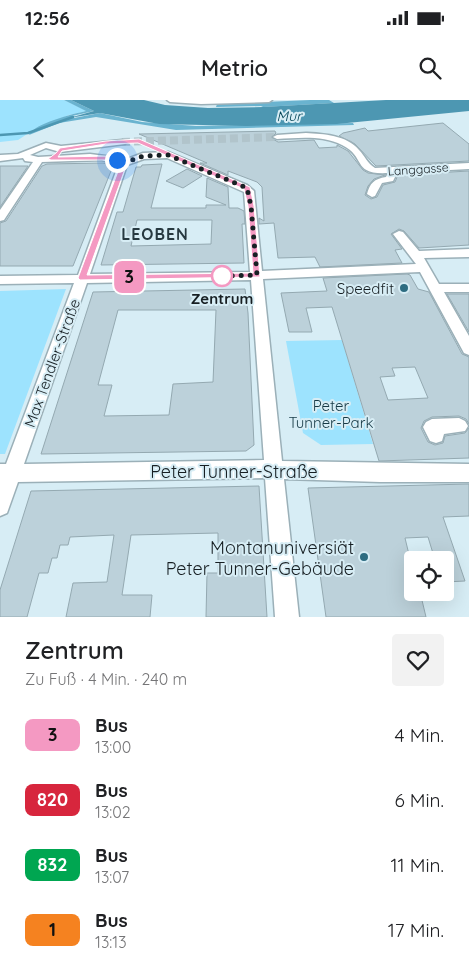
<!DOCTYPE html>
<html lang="de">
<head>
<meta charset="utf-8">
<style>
  body { margin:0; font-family:Quicksand,sans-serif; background:#f2f2f2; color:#202124; height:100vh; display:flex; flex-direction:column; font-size:19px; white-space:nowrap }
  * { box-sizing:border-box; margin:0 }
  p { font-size:16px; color:#757577 }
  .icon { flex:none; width:28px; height:28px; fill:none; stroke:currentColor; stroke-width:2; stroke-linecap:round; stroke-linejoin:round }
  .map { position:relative; height:517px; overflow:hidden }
  .sheet { display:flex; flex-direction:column; background:#fff; flex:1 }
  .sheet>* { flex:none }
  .badge { padding:0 10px; border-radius:8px; font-size:18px; line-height:32px }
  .controls { position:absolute; left:404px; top:451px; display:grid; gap:10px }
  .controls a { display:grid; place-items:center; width:50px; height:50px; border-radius:5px; background:#fff; box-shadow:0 5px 20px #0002; font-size:25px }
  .you { position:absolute; width:25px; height:25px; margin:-12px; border:4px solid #fff; border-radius:50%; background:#1a73e8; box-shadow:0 0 0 8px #1a73e833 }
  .map>.badge { position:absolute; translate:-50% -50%; box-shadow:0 0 0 2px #fff }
  .round { display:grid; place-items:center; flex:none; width:52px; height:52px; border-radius:5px; background:#f2f2f2 }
  .head { display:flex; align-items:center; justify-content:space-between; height:85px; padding:0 25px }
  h1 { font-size:24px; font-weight:600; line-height:38px }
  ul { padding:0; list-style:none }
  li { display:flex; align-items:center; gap:15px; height:65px; padding:0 25px }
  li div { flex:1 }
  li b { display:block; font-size:19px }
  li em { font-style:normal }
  li .badge { min-width:55px; font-weight:700; text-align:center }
  .status { display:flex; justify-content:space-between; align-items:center; height:35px; padding:0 25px; background:#fff; direction:ltr }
  .status svg { height:14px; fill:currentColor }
  header { display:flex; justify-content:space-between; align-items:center; height:65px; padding:0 25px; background:#fff; font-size:22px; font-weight:600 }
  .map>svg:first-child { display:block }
</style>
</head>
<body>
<div class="status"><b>12:56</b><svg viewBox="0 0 49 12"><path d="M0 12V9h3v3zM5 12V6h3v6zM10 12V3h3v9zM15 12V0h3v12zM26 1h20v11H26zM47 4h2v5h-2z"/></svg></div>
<header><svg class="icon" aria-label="back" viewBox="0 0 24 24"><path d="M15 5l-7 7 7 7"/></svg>Metrio<svg class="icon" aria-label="search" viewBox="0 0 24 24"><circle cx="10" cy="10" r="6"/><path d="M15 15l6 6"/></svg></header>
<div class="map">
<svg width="469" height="517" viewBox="0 0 469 517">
  <rect width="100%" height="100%" fill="#d7edf5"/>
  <!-- green -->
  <path fill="#9de3fe" d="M0,0H64L87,11L69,15L35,29L18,40L0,42Z
    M66,189L5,354H0V191Z
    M342,240L373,344L321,345L303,333L286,241Z"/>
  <!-- forest -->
  <path fill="#6ab3cf" d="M64,0H71L94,11L72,16L74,18L100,13L142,22L196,26L353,23L354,25L176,30L96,17L59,23L29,35C35,23 73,14 86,11Z
    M310,0H329L334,3L263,7L261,6L216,7L217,4Z"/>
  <!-- water -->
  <path fill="#4d97b2" d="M71,0H144L165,5L208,8L263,7L386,0H469V11L337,24L247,26L159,24L100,13L69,18L94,11Z"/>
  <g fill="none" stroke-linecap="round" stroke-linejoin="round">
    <!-- stream -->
    <path stroke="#4d97b2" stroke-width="2.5" d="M0,35L28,33L73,17"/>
  </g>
  <!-- building -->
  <path fill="#bcd1da" stroke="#94a9b1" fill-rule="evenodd" d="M443,23L469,44V61L376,66L355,44L339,36L343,33L365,28L368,31Z
    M275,31L276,33L271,38L278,42L314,40L319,48L337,47V45L348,51L363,70L368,73L385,75L374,79L368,86L365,95L371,99L377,97L383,85L395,82L398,75L469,71V145L419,148L404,131L399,129L391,134L402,149L395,150L402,163L320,167L315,157L278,158L274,123L259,124V118L264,121L262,87L257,82L228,71V75L200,63H207L139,34Z
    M103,63L113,66L73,166H0V123L6,121L42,66L47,64Z
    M162,64L151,108H206V105H226L206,97L207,78L228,87L229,108H238L244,111L245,124H242L244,163L101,165L117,112H123L136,67H141L142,65ZM137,120H212L211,144L131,146Z
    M0,66H28L0,107Z
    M187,69L202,76L183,88L166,81Z
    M407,174L410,175L418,189L429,192L462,254L469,257V324L466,319L459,316L432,317L424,321L421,328L428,342L435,345L443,343L445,336L465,333L469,328V358L379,361L332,207L306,208L312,232H289L281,193L327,191L323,178ZM415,267L428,298L388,300L380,277L395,276L392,268Z
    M245,189L248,213L254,345L246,351L41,354L93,192ZM118,210H216L213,282L173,284L169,315L104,316L112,285H98Z
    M447,194H469V232Z
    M469,384V416L443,417L465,481L445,482V460H435L428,437L405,438L412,467V492H420L426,517H326L308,388Z
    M259,386L267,517H206L207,473H218V433L131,435L122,495H152L150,517H66L73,483L107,482L114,435L70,437L68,445H60L57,458H52L48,473H39L27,517H0V490L31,391Z"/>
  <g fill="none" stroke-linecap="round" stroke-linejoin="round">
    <!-- minor-tunnel -->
    <path stroke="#b1c4cb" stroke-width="8" stroke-dasharray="8 4" stroke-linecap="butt" d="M122,42L277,37"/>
    <defs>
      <path id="minor" d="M167,0H272L269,2L201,4L170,2Z
        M306,33C323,34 347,35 359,50C365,56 367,63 375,68L469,63V69L393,73L396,75L393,81L382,83L375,96L372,97L367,94C370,83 374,79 386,77L388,73C351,75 367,57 342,45C323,35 298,38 277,39L273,37L277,35Z
        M122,40L126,42L125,44L60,52L46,48L30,55L38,57L90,54L113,57L122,61L143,53L168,52L247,85L254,91L262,171L416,164L393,134L399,131L403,132L419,151L469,149V157L424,158L439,184H469V192H444L469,236V255L464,253L420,172L263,179L282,361L469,364V382H380L284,379L299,517H275L265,378L18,382L7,413L0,416V364H6L74,183L0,184V176L78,175L118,66L102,60L42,62L4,120L0,121V110L33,62L25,61L23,58L0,61V55L18,54L46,43L61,46ZM167,58L244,92L250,172L90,174L127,65L144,59ZM251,180L264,360L24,364L87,183Z
        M459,318L465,321L468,326L465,331L444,334L442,341L436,343L430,341L423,327L426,322L432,319Z"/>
    </defs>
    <!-- minor casing -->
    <use href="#minor" stroke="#9bb0b8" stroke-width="3"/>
    <!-- minor -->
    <use href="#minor" fill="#fff" fill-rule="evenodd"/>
  </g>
  <!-- line -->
  <path fill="#f499c2" stroke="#fff" fill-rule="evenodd" d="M139,39L250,87L254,106L260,177L80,180L78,178L120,66L110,60H51L48,59L56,53L60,48L106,41ZM138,43L244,89L248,106L253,173L87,175L126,66L119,59L111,56L58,57L62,51L106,44Z"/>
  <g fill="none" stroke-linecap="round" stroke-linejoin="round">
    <!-- walk -->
    <path stroke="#171f23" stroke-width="5" stroke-dasharray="0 9" d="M117,60L122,64L143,56L168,55L247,88L251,106L257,175L222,176"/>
  </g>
  <!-- markers -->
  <circle fill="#fff" stroke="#f499c2" stroke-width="2.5" cx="222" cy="176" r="10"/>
  <g fill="#2d6c81" stroke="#d7edf5" stroke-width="2">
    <circle cx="404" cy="188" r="5"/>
    <circle cx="364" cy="457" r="5"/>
  </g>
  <g text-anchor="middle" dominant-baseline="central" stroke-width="4" stroke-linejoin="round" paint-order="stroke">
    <!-- far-street labels -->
    <g font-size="12" fill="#171f23" stroke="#d7edf5">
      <text transform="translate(418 69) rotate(-4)">Langgasse</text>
    </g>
    <!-- far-water labels -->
    <g font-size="14" font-style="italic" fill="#004356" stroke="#d7edf5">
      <text transform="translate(289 16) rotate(-1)">Mur</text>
    </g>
    <!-- poi labels -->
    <g font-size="15" fill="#171f23" stroke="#d7edf5" text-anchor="end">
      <text x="394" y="188">Speedfit</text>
    </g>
    <!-- stop labels -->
    <g font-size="15" font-weight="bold" fill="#171f23" stroke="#d7edf5">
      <text x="222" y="198">Zentrum</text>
    </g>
    <!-- street labels -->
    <g font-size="15" fill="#171f23" stroke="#d7edf5">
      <text transform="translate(52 263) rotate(-70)">Max Tendler-Straße</text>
    </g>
    <!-- park labels -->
    <g font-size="15" fill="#163945" stroke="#d7edf5">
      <text x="331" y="305">Peter<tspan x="331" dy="17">Tunner-Park</tspan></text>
    </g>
    <!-- far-district labels -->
    <g font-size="16" font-weight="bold" letter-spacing="1" fill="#273940" stroke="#d7edf5">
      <text x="155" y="134">LEOBEN</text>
    </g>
    <!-- near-street labels -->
    <g font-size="18" fill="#171f23" stroke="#d7edf5">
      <text x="234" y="371">Peter Tunner-Straße</text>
    </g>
    <!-- near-poi labels -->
    <g font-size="18" fill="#171f23" stroke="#d7edf5" text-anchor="end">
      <text x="354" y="447">Montanuniversiät<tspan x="354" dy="21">Peter Tunner-Gebäude</tspan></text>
    </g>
  </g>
</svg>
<div class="controls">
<a><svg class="icon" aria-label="locate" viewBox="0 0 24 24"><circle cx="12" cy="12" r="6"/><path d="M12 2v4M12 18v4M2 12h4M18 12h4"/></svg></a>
</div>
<div class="you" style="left:117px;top:60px"></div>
<b class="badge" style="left:129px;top:177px;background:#f499c2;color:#111">3</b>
</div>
<section class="sheet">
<div class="head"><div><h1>Zentrum</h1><p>Zu Fuß · 4 Min. · 240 m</p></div><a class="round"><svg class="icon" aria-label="heart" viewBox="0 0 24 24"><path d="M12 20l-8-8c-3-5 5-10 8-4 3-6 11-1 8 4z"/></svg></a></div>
<ul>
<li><span class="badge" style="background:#f499c2;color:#111">3</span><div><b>Bus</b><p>13:00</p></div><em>4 Min.</em></li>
<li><span class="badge" style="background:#d7263d;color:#fff">820</span><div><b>Bus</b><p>13:02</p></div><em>6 Min.</em></li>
<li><span class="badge" style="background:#00a651;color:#fff">832</span><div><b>Bus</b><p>13:07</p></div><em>11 Min.</em></li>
<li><span class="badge" style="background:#f58220;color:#111">1</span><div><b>Bus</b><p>13:13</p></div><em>17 Min.</em></li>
</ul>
</section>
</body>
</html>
